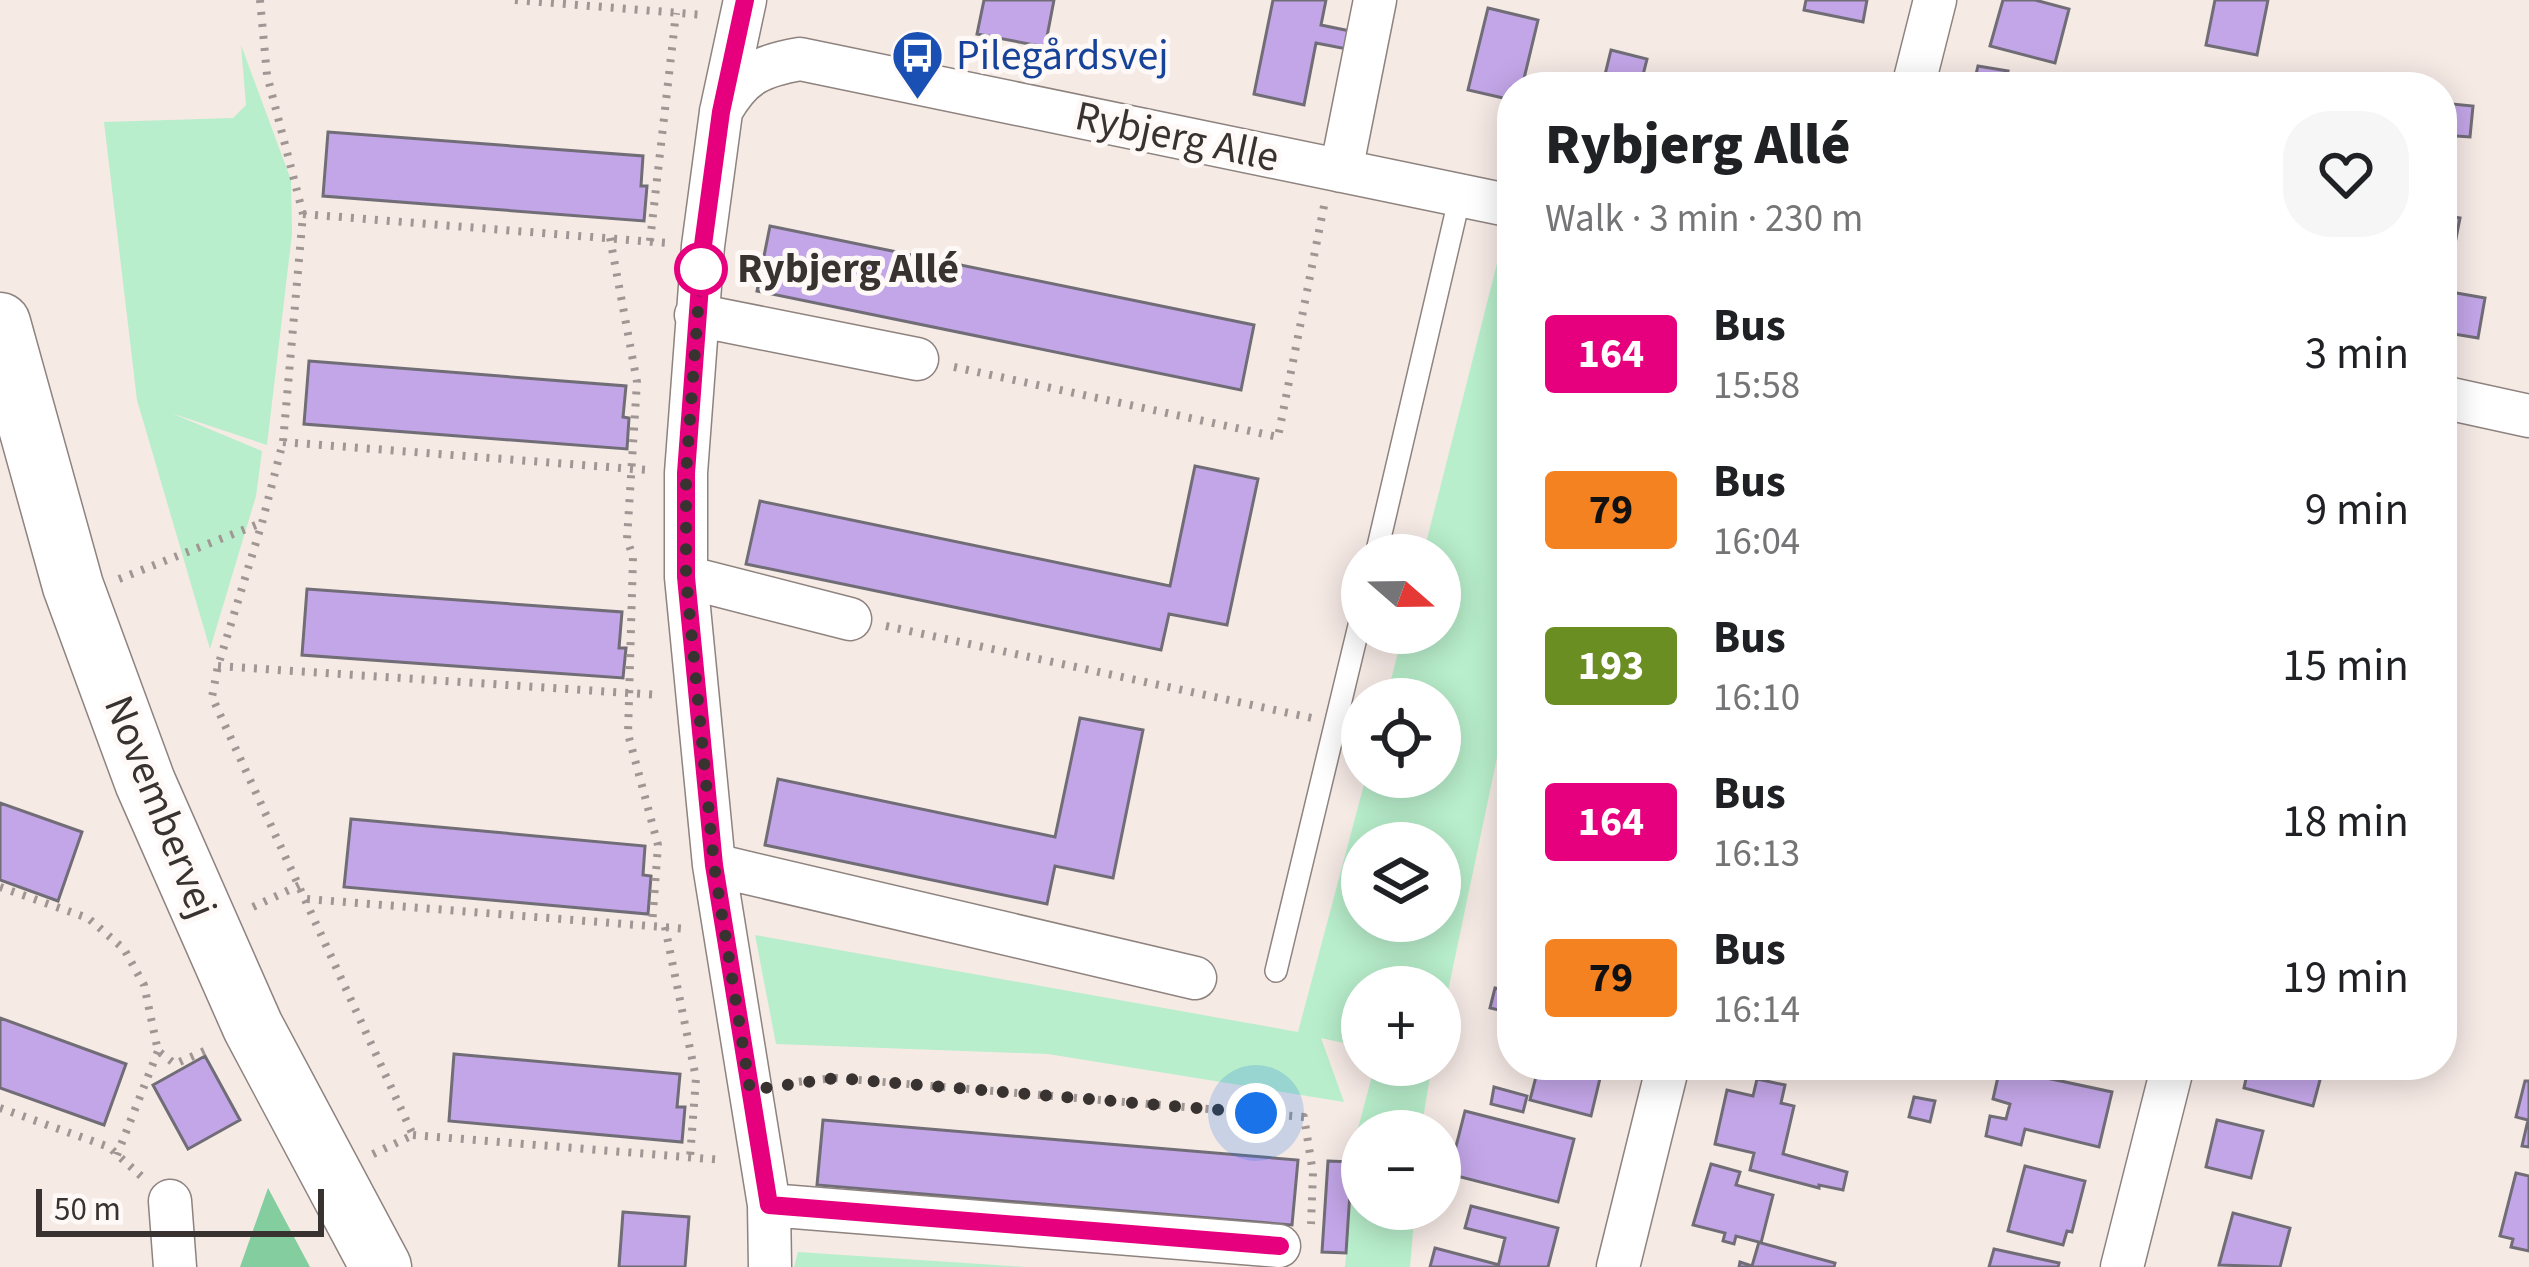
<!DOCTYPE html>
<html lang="en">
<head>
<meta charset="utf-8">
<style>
  body { margin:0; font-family:"Source Sans 3",sans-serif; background:#f6f6f6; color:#202124; height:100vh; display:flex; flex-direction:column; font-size:45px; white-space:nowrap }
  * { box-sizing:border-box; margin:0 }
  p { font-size:39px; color:#757577 }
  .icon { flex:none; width:66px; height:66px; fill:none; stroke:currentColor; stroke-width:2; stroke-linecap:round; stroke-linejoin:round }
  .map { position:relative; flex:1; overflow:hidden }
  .side { position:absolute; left:1497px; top:72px; width:960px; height:1008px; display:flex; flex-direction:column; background:#fff; border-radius:48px; box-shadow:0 6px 30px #0003 }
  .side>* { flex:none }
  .badge { padding:0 24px; border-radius:9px; font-size:42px; line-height:78px }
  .needle { width:78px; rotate:110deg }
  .fabs { position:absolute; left:1341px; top:534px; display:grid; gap:24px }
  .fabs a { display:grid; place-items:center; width:120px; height:120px; border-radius:50%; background:#fff; box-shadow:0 6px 30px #0003; font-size:60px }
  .scale { position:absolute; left:36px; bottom:30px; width:288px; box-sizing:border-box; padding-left:12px; border:6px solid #383331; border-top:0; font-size:33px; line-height:42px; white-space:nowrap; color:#383331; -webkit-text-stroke:9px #fef9f7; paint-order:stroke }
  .you { position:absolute; width:60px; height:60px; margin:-30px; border:9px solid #fff; border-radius:50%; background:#1a73e8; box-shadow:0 0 0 18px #1a73e833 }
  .map>.badge { position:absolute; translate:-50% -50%; box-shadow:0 0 0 6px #fff }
  .round { display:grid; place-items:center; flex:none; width:126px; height:126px; border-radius:48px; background:#f6f6f6 }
  .headline { display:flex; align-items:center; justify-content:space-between; height:204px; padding:0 48px }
  h1 { font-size:57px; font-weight:800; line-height:90px }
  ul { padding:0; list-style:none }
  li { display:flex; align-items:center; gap:36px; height:156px; padding:0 48px }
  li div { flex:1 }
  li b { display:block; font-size:45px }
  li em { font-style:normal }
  li .badge { min-width:132px; font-weight:700; text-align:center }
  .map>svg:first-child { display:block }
</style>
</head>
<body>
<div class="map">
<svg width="2529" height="1267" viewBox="0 0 2529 1267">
  <rect width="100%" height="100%" fill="#f6eae5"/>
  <!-- green -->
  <path fill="#b8eecb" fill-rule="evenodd" d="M241,45L291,180L292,234L267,445L171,413L262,451L256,496L210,649L137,400L104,122L233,118L246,105Z
    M1503,240L1512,242L1510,457H1512V686L1440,1029V987H1362V1047L1321,1038L1344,1102L1048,1054L776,1044L755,935L1298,1032L1366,777H1440V699H1386L1403,633H1440V555H1423ZM1440,843V921H1362V843Z
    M1375,1065H1432L1421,1131H1362V1209H1415L1410,1267H1345L1358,1128Z
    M798,1252L1026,1267H794Z"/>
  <!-- forest -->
  <path fill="#84cd9f" d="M268,1188L310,1267H240Z"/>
  <!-- building -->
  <path fill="#c3a6e8" stroke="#716d77" stroke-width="3" d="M984,0H1054L1045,47L977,34Z
    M1273,0H1326L1321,25L1350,31L1347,49L1316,43L1304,105L1254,94Z
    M1806,0H1867L1863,22L1804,10Z
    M2003,0H2035L2069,9L2055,63L1990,46Z
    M2215,0H2268L2257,55L2206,45Z
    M1488,8L1538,20L1522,87H1512V100L1468,90Z
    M1611,50L1647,59L1640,87H1602Z
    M1978,66L2008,71L2004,87H1973Z
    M2442,103L2473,106L2470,137L2442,135Z
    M328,132L643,156L641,186H647L644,221L323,196Z
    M2442,215L2460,218L2451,264L2442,262Z
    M770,226L1254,325L1241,390L757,291Z
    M2445,291L2485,298L2478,338L2442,332Z
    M309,361L626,386L623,417L629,418L627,449L304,424Z
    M1195,466L1258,479L1227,625L1169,614L1161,650L746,564L760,501L1170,586Z
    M307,589L622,612L619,648H626L623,678L302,655Z
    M1080,718L1143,730L1113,878L1055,866L1047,904L765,845L778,779L1055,837Z
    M0,803L82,832L58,901L0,880Z
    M351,819L645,846L643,875L651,876L648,914L344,887Z
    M1495,988L1512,992V1013L1490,1008Z
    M0,1018L126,1064L104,1125L0,1088Z
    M454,1054L680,1074L677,1107H685L682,1142L449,1121Z
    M205,1056L240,1120L188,1149L153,1085Z
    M1539,1065H1568L1601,1074L1591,1116L1530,1100Z
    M2249,1065H2324L2313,1106L2244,1088Z
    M2000,1068L2112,1092L2099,1147L2025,1129L2021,1145L1986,1136L1990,1116L2006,1119L2010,1104L1993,1099Z
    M1757,1079L1785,1085L1781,1103L1794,1106L1783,1154L1847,1172L1843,1190L1819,1185V1188L1750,1170L1754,1153L1715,1144L1727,1090L1753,1096Z
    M2525,1081H2529V1147L2522,1146L2528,1120L2516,1117Z
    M1494,1087L1527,1096L1523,1112L1491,1104Z
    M1914,1097L1935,1101L1930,1122L1909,1117Z
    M1465,1111L1574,1139L1558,1202L1449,1174Z
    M823,1120L1298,1160L1292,1225L817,1185Z
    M2217,1120L2263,1131L2251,1178L2206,1167Z
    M1328,1161L1352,1162L1346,1253L1322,1252Z
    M1711,1164L1740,1172L1736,1185L1773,1195L1761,1243L1835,1263L1834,1267H1739L1740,1262L1752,1266L1759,1242L1736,1236L1734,1244L1723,1241L1725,1233L1693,1225Z
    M2025,1166L2085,1181L2072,1232L2067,1231L2063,1245L2008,1231Z
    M2516,1173L2529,1176V1251L2511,1247L2513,1239L2500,1236Z
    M1471,1206L1558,1228L1548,1267H1498L1505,1238L1465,1228Z
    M623,1212L689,1217L685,1267H619Z
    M2233,1213L2290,1228L2280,1267L2219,1265Z
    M1435,1248L1496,1264L1495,1267H1430Z
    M1994,1249L2059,1263L2058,1267H1989Z"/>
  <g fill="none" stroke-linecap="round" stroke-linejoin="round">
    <defs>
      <path id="lane" d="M1376,555L1460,196
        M1276,971L1362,613"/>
      <path id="street" d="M745,0L721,112L703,246L686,473V577L714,865L769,1205L770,1267
        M1913,87L1935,0
        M721,111C742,74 760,66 800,59L1512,206
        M1341,171L1375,0
        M696,315L917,359
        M2442,397L2529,416
        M686,577L850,619
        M714,865L1195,978
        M170,1201L175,1267
        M769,1205L1279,1246
        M1618,1267L1668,1065
        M2122,1267L2173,1065"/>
      <path id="secondary" d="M0,323L73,586L145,782L253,1027L381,1267"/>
    </defs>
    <!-- lane casing -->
    <use href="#lane" stroke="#8e837f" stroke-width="24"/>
    <!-- street casing -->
    <use href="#street" stroke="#8e837f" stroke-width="45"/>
    <!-- secondary casing -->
    <use href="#secondary" stroke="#8e837f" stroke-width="63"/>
    <!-- path -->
    <path stroke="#a09794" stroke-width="8" stroke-dasharray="3 9" stroke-linecap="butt" d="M260,0L267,75L303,214L283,442L262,523L218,666L212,697L413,1135L371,1155
      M515,0L705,15
      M303,214L667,243
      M610,238L637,382L627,539L633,557L628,734L658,845L652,926
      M650,241L676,13
      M954,367L1278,437L1324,206
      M283,442L647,470
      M119,579L261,523
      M886,626L1312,718
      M218,666L659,695
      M0,887L88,918L124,949L144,985L158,1051L175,1064L211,1048
      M307,899L688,929
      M253,907L300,885
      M665,927L696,1078L690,1158
      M787,1083L836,1078L1304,1117L1313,1173L1311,1224
      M0,1108L109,1147L142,1177
      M413,1135L723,1160
      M117,1155L158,1051"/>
    <!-- lane -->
    <use href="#lane" stroke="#fff" stroke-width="21"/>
    <!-- street -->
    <use href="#street" stroke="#fff" stroke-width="42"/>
    <!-- secondary -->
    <use href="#secondary" stroke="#fff" stroke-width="60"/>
  </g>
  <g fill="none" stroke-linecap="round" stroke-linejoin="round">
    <defs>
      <path id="line" d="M745,0L721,112L703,245L686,473V577L714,865L769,1205L1280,1246"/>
    </defs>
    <!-- line casing -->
    <use href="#line" stroke="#fff" stroke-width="27"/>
    <!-- line -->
    <use href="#line" stroke="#e6007e" stroke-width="18"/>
    <!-- walk -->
    <path stroke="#383331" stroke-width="12" stroke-dasharray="0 21.6" d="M701,269L686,473V577L714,865L750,1090L836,1078L1256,1113"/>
  </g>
  <!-- icons -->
  <defs>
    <symbol id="bus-pin" viewBox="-11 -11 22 30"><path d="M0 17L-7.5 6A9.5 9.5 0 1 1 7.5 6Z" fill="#1a4fb4" stroke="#fef9f7"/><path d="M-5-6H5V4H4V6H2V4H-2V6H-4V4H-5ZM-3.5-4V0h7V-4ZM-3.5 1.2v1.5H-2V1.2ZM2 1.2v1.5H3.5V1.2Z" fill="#fff"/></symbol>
  </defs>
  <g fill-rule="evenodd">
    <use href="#bus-pin" x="888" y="26" width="59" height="81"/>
  </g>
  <!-- markers -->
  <circle fill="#fff" stroke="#e6007e" stroke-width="6" cx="701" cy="269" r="24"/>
  <g text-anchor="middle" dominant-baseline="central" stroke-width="10" stroke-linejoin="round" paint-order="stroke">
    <!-- transit labels -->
    <g font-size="42" fill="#164399" stroke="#fef9f7" text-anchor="start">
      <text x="956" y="56">Pilegårdsvej</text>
    </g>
    <!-- street labels -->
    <g font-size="42" fill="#383331" stroke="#fef9f7">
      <text transform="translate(1177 137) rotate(12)">Rybjerg Alle</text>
      <text transform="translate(160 807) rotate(68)">Novembervej</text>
    </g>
    <!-- stop labels -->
    <g font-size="42" font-weight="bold" fill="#383331" stroke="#fef9f7" text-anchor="start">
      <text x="737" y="269">Rybjerg Allé</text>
    </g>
  </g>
</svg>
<div class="fabs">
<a><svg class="needle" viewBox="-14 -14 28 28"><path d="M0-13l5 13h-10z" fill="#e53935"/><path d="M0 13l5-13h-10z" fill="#757577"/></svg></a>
<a><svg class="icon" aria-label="locate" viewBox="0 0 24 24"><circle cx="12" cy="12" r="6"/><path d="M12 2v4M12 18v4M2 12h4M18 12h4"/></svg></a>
<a><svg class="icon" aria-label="layers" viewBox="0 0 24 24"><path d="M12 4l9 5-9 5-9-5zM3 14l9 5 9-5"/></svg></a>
<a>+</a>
<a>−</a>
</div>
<div class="scale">50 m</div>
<div class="you" style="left:1256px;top:1113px"></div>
<section class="side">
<div class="headline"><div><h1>Rybjerg Allé</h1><p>Walk · 3 min · 230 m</p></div><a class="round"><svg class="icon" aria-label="heart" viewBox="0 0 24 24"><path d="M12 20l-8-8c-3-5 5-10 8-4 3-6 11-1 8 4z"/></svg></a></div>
<ul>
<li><span class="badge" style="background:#e6007e;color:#fff">164</span><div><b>Bus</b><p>15:58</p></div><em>3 min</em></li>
<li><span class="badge" style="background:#f58220;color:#111">79</span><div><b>Bus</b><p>16:04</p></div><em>9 min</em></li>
<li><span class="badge" style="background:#6b8e23;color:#fff">193</span><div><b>Bus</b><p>16:10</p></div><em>15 min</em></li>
<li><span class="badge" style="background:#e6007e;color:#fff">164</span><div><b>Bus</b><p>16:13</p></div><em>18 min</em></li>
<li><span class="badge" style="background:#f58220;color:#111">79</span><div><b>Bus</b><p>16:14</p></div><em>19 min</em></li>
</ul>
</section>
</div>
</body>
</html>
